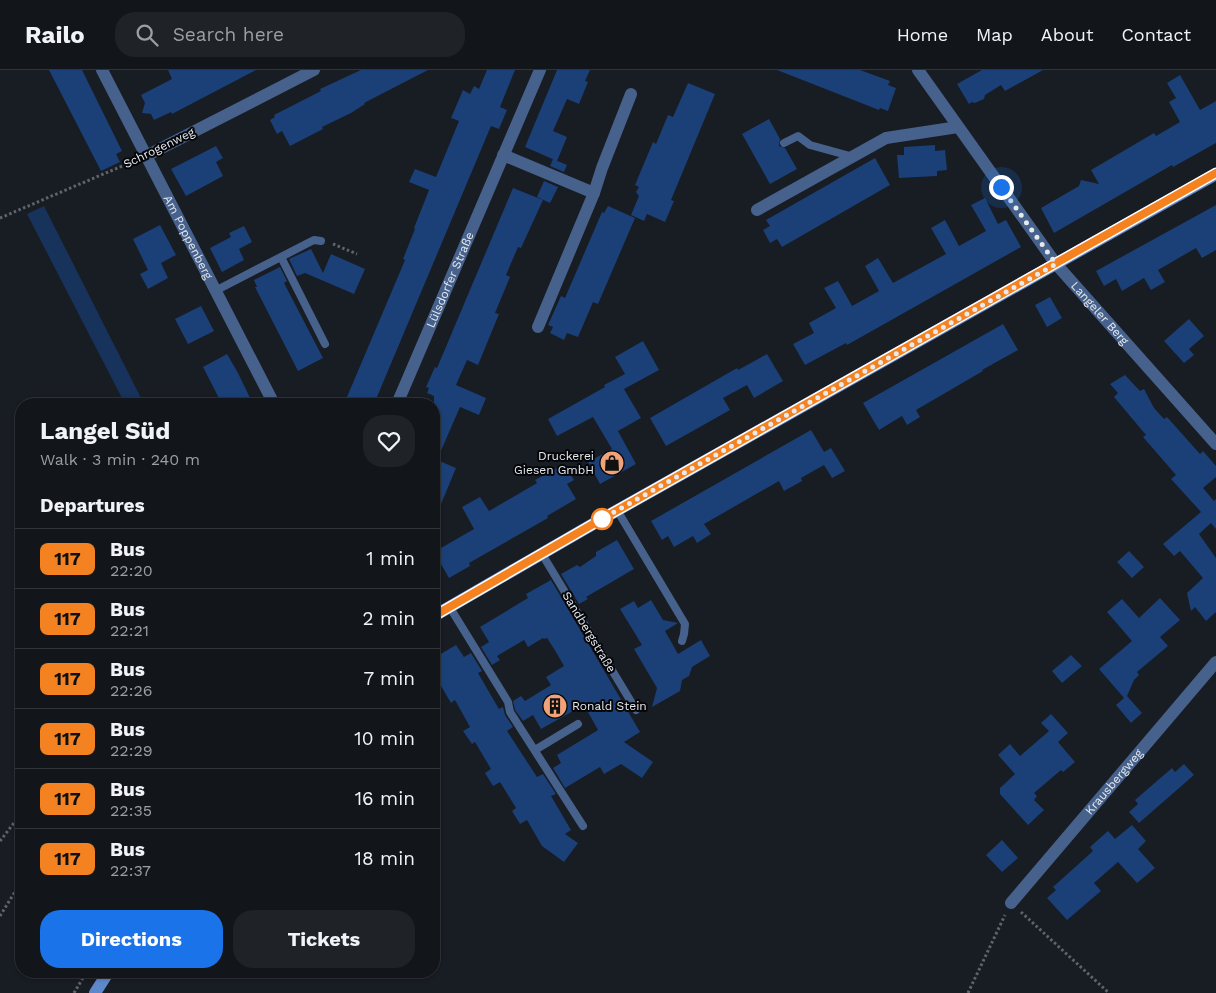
<!DOCTYPE html>
<html lang="en">
<head>
<meta charset="utf-8">
<style>
  body { margin:0; font-family:"Work Sans",sans-serif; background:#1f2227; color:#f1f3f6; height:100vh; display:flex; flex-direction:column; font-size:19px; white-space:nowrap }
  * { box-sizing:border-box; margin:0 }
  p { font-size:16px; color:#9c9fa2 }
  .icon { flex:none; width:28px; height:28px; fill:none; stroke:currentColor; stroke-width:2; stroke-linecap:round; stroke-linejoin:round }
  .map { position:relative; flex:1; overflow:hidden }
  .sheet { position:absolute; left:15px; top:328px; width:425px; height:580px; display:flex; flex-direction:column; background:#12151a; border-radius:20px; box-shadow:0 1px 4px #0004,0 0 0 1px #313439 }
  .sheet>* { flex:none }
  .badge { padding:0 10px; border-radius:8px; font-size:18px; line-height:32px }
  .you { position:absolute; width:25px; height:25px; margin:-12px; border:4px solid #fff; border-radius:50%; background:#1a73e8; box-shadow:0 0 0 8px #1a73e833 }
  .map>.badge { position:absolute; translate:-50% -50%; box-shadow:0 0 0 2px #fff }
  h2 { padding:0 25px; font-size:19px; line-height:45px }
  .round { display:grid; place-items:center; flex:none; width:52px; height:52px; border-radius:20px; background:#1f2227 }
  .head { display:flex; align-items:center; justify-content:space-between; height:85px; padding:0 25px }
  h1 { font-size:24px; font-weight:700; line-height:38px }
  .button { display:flex; gap:10px; margin-top:auto; padding:10px 25px }
  .button a { flex:1; height:58px; border-radius:20px; background:#1a73e8; color:#fff; font-size:20px; font-weight:700; line-height:58px; text-align:center }
  .button a+a { background:#1f2227; color:#f1f3f6 }
  ul { padding:0; list-style:none }
  li { display:flex; align-items:center; gap:15px; height:60px; padding:0 25px; border-top:1px solid #313439 }
  li div { flex:1 }
  li b { display:block; font-size:19px }
  li em { font-style:normal }
  li .badge { min-width:55px; font-weight:700; text-align:center }
  header { display:flex; align-items:center; gap:30px; box-sizing:border-box; height:70px; padding:0 25px; background:#12151a; border-bottom:1px solid #313439 }
  header strong { font-size:24px }
  nav { display:flex; gap:28px; margin-inline-start:auto; font-size:18px }
  .search { width:350px; height:45px; background:#1f2227; display:flex; align-items:center; gap:12px; box-sizing:border-box; padding:0 18px; border-radius:20px; color:#9c9fa2; font-size:19px }
  .map>svg:first-child { display:block }
</style>
</head>
<body>
<header>
<strong>Railo</strong>
<div class="search"><svg class="icon" aria-label="search" viewBox="0 0 24 24"><circle cx="10" cy="10" r="6"/><path d="M15 15l6 6"/></svg>Search here</div>
<nav><a>Home</a><a>Map</a><a>About</a><a>Contact</a></nav>
</header>
<div class="map">
<svg width="1216" height="923" viewBox="0 0 1216 923">
  <rect width="100%" height="100%" fill="#181c23"/>
  <!-- green -->
  <path fill="#17325b" d="M44,136L144,334H125L27,144Z"/>
  <!-- building -->
  <path fill="#1b3f77" d="M49,0H82L122,81L116,84L120,92L101,101Z
    M168,0H256L172,44L171,42L154,50L151,44L142,43L145,33L141,25L172,9Z
    M361,0H428L364,33L365,34L351,43L322,57L323,59L290,76L282,61L277,64L270,50L275,47L274,45L321,21L320,19Z
    M487,0H515L500,37L507,40L499,59L491,56L374,334H344L405,190L403,189L415,159L414,158L429,120L409,112L415,99L436,107L459,51L451,48L463,20L470,24L474,16L479,19Z
    M557,0H590L585,11L588,12L579,34L567,29L553,61L567,67L557,91L525,77Z
    M777,0H860L890,11L888,15L896,18L888,41L880,38L879,40Z
    M982,0H1043L1005,21L1001,15L985,25L984,29L975,33L972,32L969,34L957,14Z
    M1180,5L1200,40L1216,31V73L1173,97L1172,95L1054,163L1041,138L1079,116L1081,110L1099,114L1091,100L1154,63L1156,66L1180,52L1169,32L1176,28L1167,13Z
    M688,13L715,24L671,130L674,131L665,152L647,144L644,151L631,145L639,126L636,122L639,117L635,115L653,72L656,74L668,45L673,47Z
    M769,49L780,69L779,76L785,78L797,99L770,114L742,64Z
    M935,75V81L945,80L947,100L937,101V106L899,108L897,85H904V77Z
    M216,76L223,88L216,92L223,106L186,126L171,99Z
    M875,88L890,115L782,177L777,169L770,173L763,160L770,156L766,150Z
    M553,89L567,95L564,102L550,96Z
    M544,111L558,117L550,133L537,127Z
    M513,118L543,130L521,178L518,177L506,205L510,207L495,243L499,244L478,295L467,290L456,315L486,328L479,345L460,337L437,390L456,398L434,451V326L427,323L429,318L426,317L435,297L437,298Z
    M985,128L998,154L1006,150L1021,177L847,275L846,273L805,295L793,274L814,263L809,253L836,238L824,218L838,211L852,236L879,221L865,196L878,188L893,213L946,184L931,158L945,150L959,176L986,161L971,135Z
    M1216,135V180L1202,188L1196,178L1158,200L1165,212L1151,220L1144,208L1122,221L1116,209L1104,216L1096,201Z
    M608,136L635,148L598,234L593,232L578,267L567,263L564,270L550,263L553,257L548,255L561,226L565,228L602,142L604,143Z
    M160,155L176,185L161,193L168,208L148,219L140,204L148,200L133,169Z
    M244,156L252,172L239,179L244,190L222,202L210,178L231,167L229,163Z
    M311,179L323,203L331,184L365,199L354,224L305,203L297,206L289,189Z
    M280,197L287,211L284,213L323,288L298,301L255,217H257L254,210Z
    M1050,227L1062,248L1047,257L1035,235Z
    M201,236L214,261L188,274L175,249Z
    M1189,249L1204,266L1189,279L1194,285L1184,293L1164,271Z
    M1003,254L1018,280L982,300L983,301L916,340L920,347L907,355L902,346L879,360L863,333Z
    M643,271L659,300L624,319L641,348L618,361L636,394L600,414L588,392L612,379L593,347L557,366L548,349L605,317L604,315L625,304L615,287Z
    M227,284L238,303L253,334H222L203,297Z
    M767,284L783,311L754,328L747,315L723,328L730,340L666,376L650,348L737,298L738,300Z
    M1125,305L1140,321L1144,319L1154,338L1164,349L1167,347L1200,384L1203,381L1216,396V407L1203,418L1214,431L1216,429V459L1211,453L1199,464L1216,488V542L1206,551L1195,537L1191,541L1187,523L1203,508L1180,481L1174,486L1163,474L1201,442L1171,409L1176,405L1143,367L1146,365L1114,327L1118,323L1110,314Z
    M811,360L824,382L831,378L845,401L832,408L824,395L801,408L802,411L784,421L779,411L704,454L711,464L697,473L693,466L674,477L668,466L662,470L651,451Z
    M564,394L574,410L567,414L576,429L547,446L548,448L469,493L470,496L449,508L434,482L474,459L462,437L480,427L489,441L537,413L535,410Z
    M617,470L634,499L586,527L588,529L579,534L561,504L577,495L580,497L596,486V482Z
    M1129,481L1144,497L1132,508L1117,492Z
    M551,510L640,662L624,672L653,692L642,708L621,694L604,704L600,697L565,718L553,698L561,693L557,685L598,660L584,635L541,659L533,645L523,651L515,640L513,631L521,626L525,631L551,615L546,607L564,596L556,582L547,568L544,569L543,568L528,577L524,570L497,586L500,590L492,595L481,577L489,572L480,557L528,528L526,524Z
    M1160,528L1180,550L1160,567L1168,576L1137,602L1139,605L1134,610L1127,626L1142,643L1131,653L1116,635L1124,628L1099,599L1132,571L1107,542L1122,529L1139,548Z
    M651,530L663,550L678,553L665,561L678,584L701,570L710,586L692,597L689,606L682,610L680,621L652,637L657,618L634,579L642,575L620,539L634,531L638,538Z
    M456,575L464,587L471,583L482,601L478,603L499,639L503,637L505,645L513,657L507,661L537,707L543,704L556,724L551,726L571,760L565,764L578,773L564,792L542,776L527,750L520,754L512,741L516,738L500,712L493,716L485,703L491,699L475,672L472,674L463,661L470,657L455,630L451,633L434,604V588Z
    M1071,585L1082,596L1062,613L1052,601Z
    M1051,644L1068,663L1058,672L1075,692L1063,702L1061,700L1034,723L1037,726L1034,730L1044,740L1028,755L1000,724V718L1015,704L998,685L1010,674L1020,686L1049,661L1041,653Z
    M1184,694L1194,705L1139,753L1129,742L1138,734L1135,730L1172,698L1175,702Z
    M1132,755L1146,771L1138,779L1155,798L1137,813L1118,792L1094,813L1101,821L1067,850L1047,828L1056,820L1053,817L1093,781L1090,777L1108,761L1115,769Z
    M1002,770L1018,788L1002,802L986,785Z"/>
  <g fill="none" stroke-linecap="round" stroke-linejoin="round">
    <!-- path -->
    <path stroke="#60646a" stroke-width="3" stroke-dasharray="2.5 2.5" stroke-linecap="butt" d="M0,148L134,91
      M333,174L357,184
      M0,771L21,744
      M1021,842L1109,923
      M0,846L21,812
      M74,923L87,901
      M968,923L1005,845"/>
    <!-- lane -->
    <path stroke="#46618b" stroke-width="8" d="M784,73L798,66L810,75L850,86
      M281,187L325,274
      M215,221L308,173L314,170L321,171
      M617,440L685,554L684,564L682,571
      M542,484L636,640
      M449,536L508,632L510,642L583,756
      M535,680L578,654"/>
    <!-- street -->
    <g stroke="#46618b" stroke-width="12">
      <path id="s1" d="M102,0L274,334"/>
      <path id="s2" d="M918,0L1056,194L1216,374"/>
      <path d="M503,85L594,123L538,257"/>
      <path d="M146,86L314,0"/>
      <path d="M594,123L602,98L631,24"/>
      <path d="M757,140L886,68L958,57"/>
      <path id="s3" d="M397,334L540,0"/>
      <path id="s4" d="M1011,833L1216,592"/>
    </g>
    <!-- secondary -->
    <path stroke="#5d88cb" stroke-width="12" d="M434,546L600,450L1216,104
      M95,923L109,901"/>
  </g>
  <g fill="none" stroke-linecap="round" stroke-linejoin="round">
    <defs>
      <path id="line" d="M434,546L600,450L1216,103"/>
    </defs>
    <!-- line casing -->
    <use href="#line" stroke="#fff" stroke-width="11"/>
    <!-- line -->
    <use href="#line" stroke="#f58220" stroke-width="8"/>
    <!-- walk -->
    <path stroke="#e6e9ee" stroke-width="5" stroke-dasharray="0 9" d="M602,449L600,450L1056,194L1001,117"/>
  </g>
  <!-- icons -->
  <defs>
    <symbol id="shop-disc" viewBox="-11 -11 22 22"><circle r="9.5" fill="#f0a278" stroke="#050609"/><path d="M-5-2.5h2.3a2.7 3.5 0 0 1 5.4 0H5L5.5 6h-11ZM-1.5-2.5h3a1.5 2.3 0 0 0-3 0Z" fill="#111"/></symbol>
    <symbol id="building-disc" viewBox="-11 -11 22 22"><circle r="9.5" fill="#f0a278" stroke="#050609"/><path d="M-4-6H4V6H1V3H-1V6H-4ZM-2.5-4.3h1.7v1.8h-1.7ZM.8-4.3h1.7v1.8H.8ZM-2.5-1h1.7V.8h-1.7ZM.8-1h1.7V.8H.8Z" fill="#111"/></symbol>
  </defs>
  <g fill-rule="evenodd">
    <use href="#shop-disc" x="598" y="379" width="28" height="28"/>
    <use href="#building-disc" x="541" y="622" width="28" height="28"/>
  </g>
  <!-- markers -->
  <circle fill="#fff" stroke="#f58220" stroke-width="2.5" cx="602" cy="449" r="10"/>
  <g text-anchor="middle" dominant-baseline="central" stroke-width="4" stroke-linejoin="round" paint-order="stroke">
    <!-- street labels -->
    <g font-size="12" fill="#e6e9ee" stroke="#050609">
      <text transform="translate(159 78) rotate(-26)">Schrogenweg</text>
      <text stroke="none"><textPath href="#s1" startOffset="188">Am Poppenberg</textPath></text>
      <text stroke="none"><textPath href="#s3" startOffset="135">Lülsdorfer Straße</textPath></text>
      <text stroke="none"><textPath href="#s2" startOffset="304">Langeler Berg</textPath></text>
      <text transform="translate(589 562) rotate(59)">Sandbergstraße</text>
      <text stroke="none"><textPath href="#s4" startOffset="159">Krausbergweg</textPath></text>
    </g>
    <!-- poi labels -->
    <g font-size="12" fill="#e6e9ee" stroke="#050609" text-anchor="end">
      <text x="594" y="386">Druckerei<tspan x="594" dy="14">Giesen GmbH</tspan></text>
      <text x="572" y="636" text-anchor="start">Ronald Stein</text>
    </g>
  </g>
</svg>
<div class="you" style="left:1001px;top:117px"></div>
<section class="sheet">
<div class="head"><div><h1>Langel Süd</h1><p>Walk · 3 min · 240 m</p></div><a class="round"><svg class="icon" aria-label="heart" viewBox="0 0 24 24"><path d="M12 20l-8-8c-3-5 5-10 8-4 3-6 11-1 8 4z"/></svg></a></div>
<h2>Departures</h2>
<ul>
<li><span class="badge" style="background:#f58220;color:#111">117</span><div><b>Bus</b><p>22:20</p></div><em>1 min</em></li>
<li><span class="badge" style="background:#f58220;color:#111">117</span><div><b>Bus</b><p>22:21</p></div><em>2 min</em></li>
<li><span class="badge" style="background:#f58220;color:#111">117</span><div><b>Bus</b><p>22:26</p></div><em>7 min</em></li>
<li><span class="badge" style="background:#f58220;color:#111">117</span><div><b>Bus</b><p>22:29</p></div><em>10 min</em></li>
<li><span class="badge" style="background:#f58220;color:#111">117</span><div><b>Bus</b><p>22:35</p></div><em>16 min</em></li>
<li><span class="badge" style="background:#f58220;color:#111">117</span><div><b>Bus</b><p>22:37</p></div><em>18 min</em></li>
</ul>
<div class="button"><a>Directions</a><a>Tickets</a></div>
</section>
</div>
</body>
</html>
